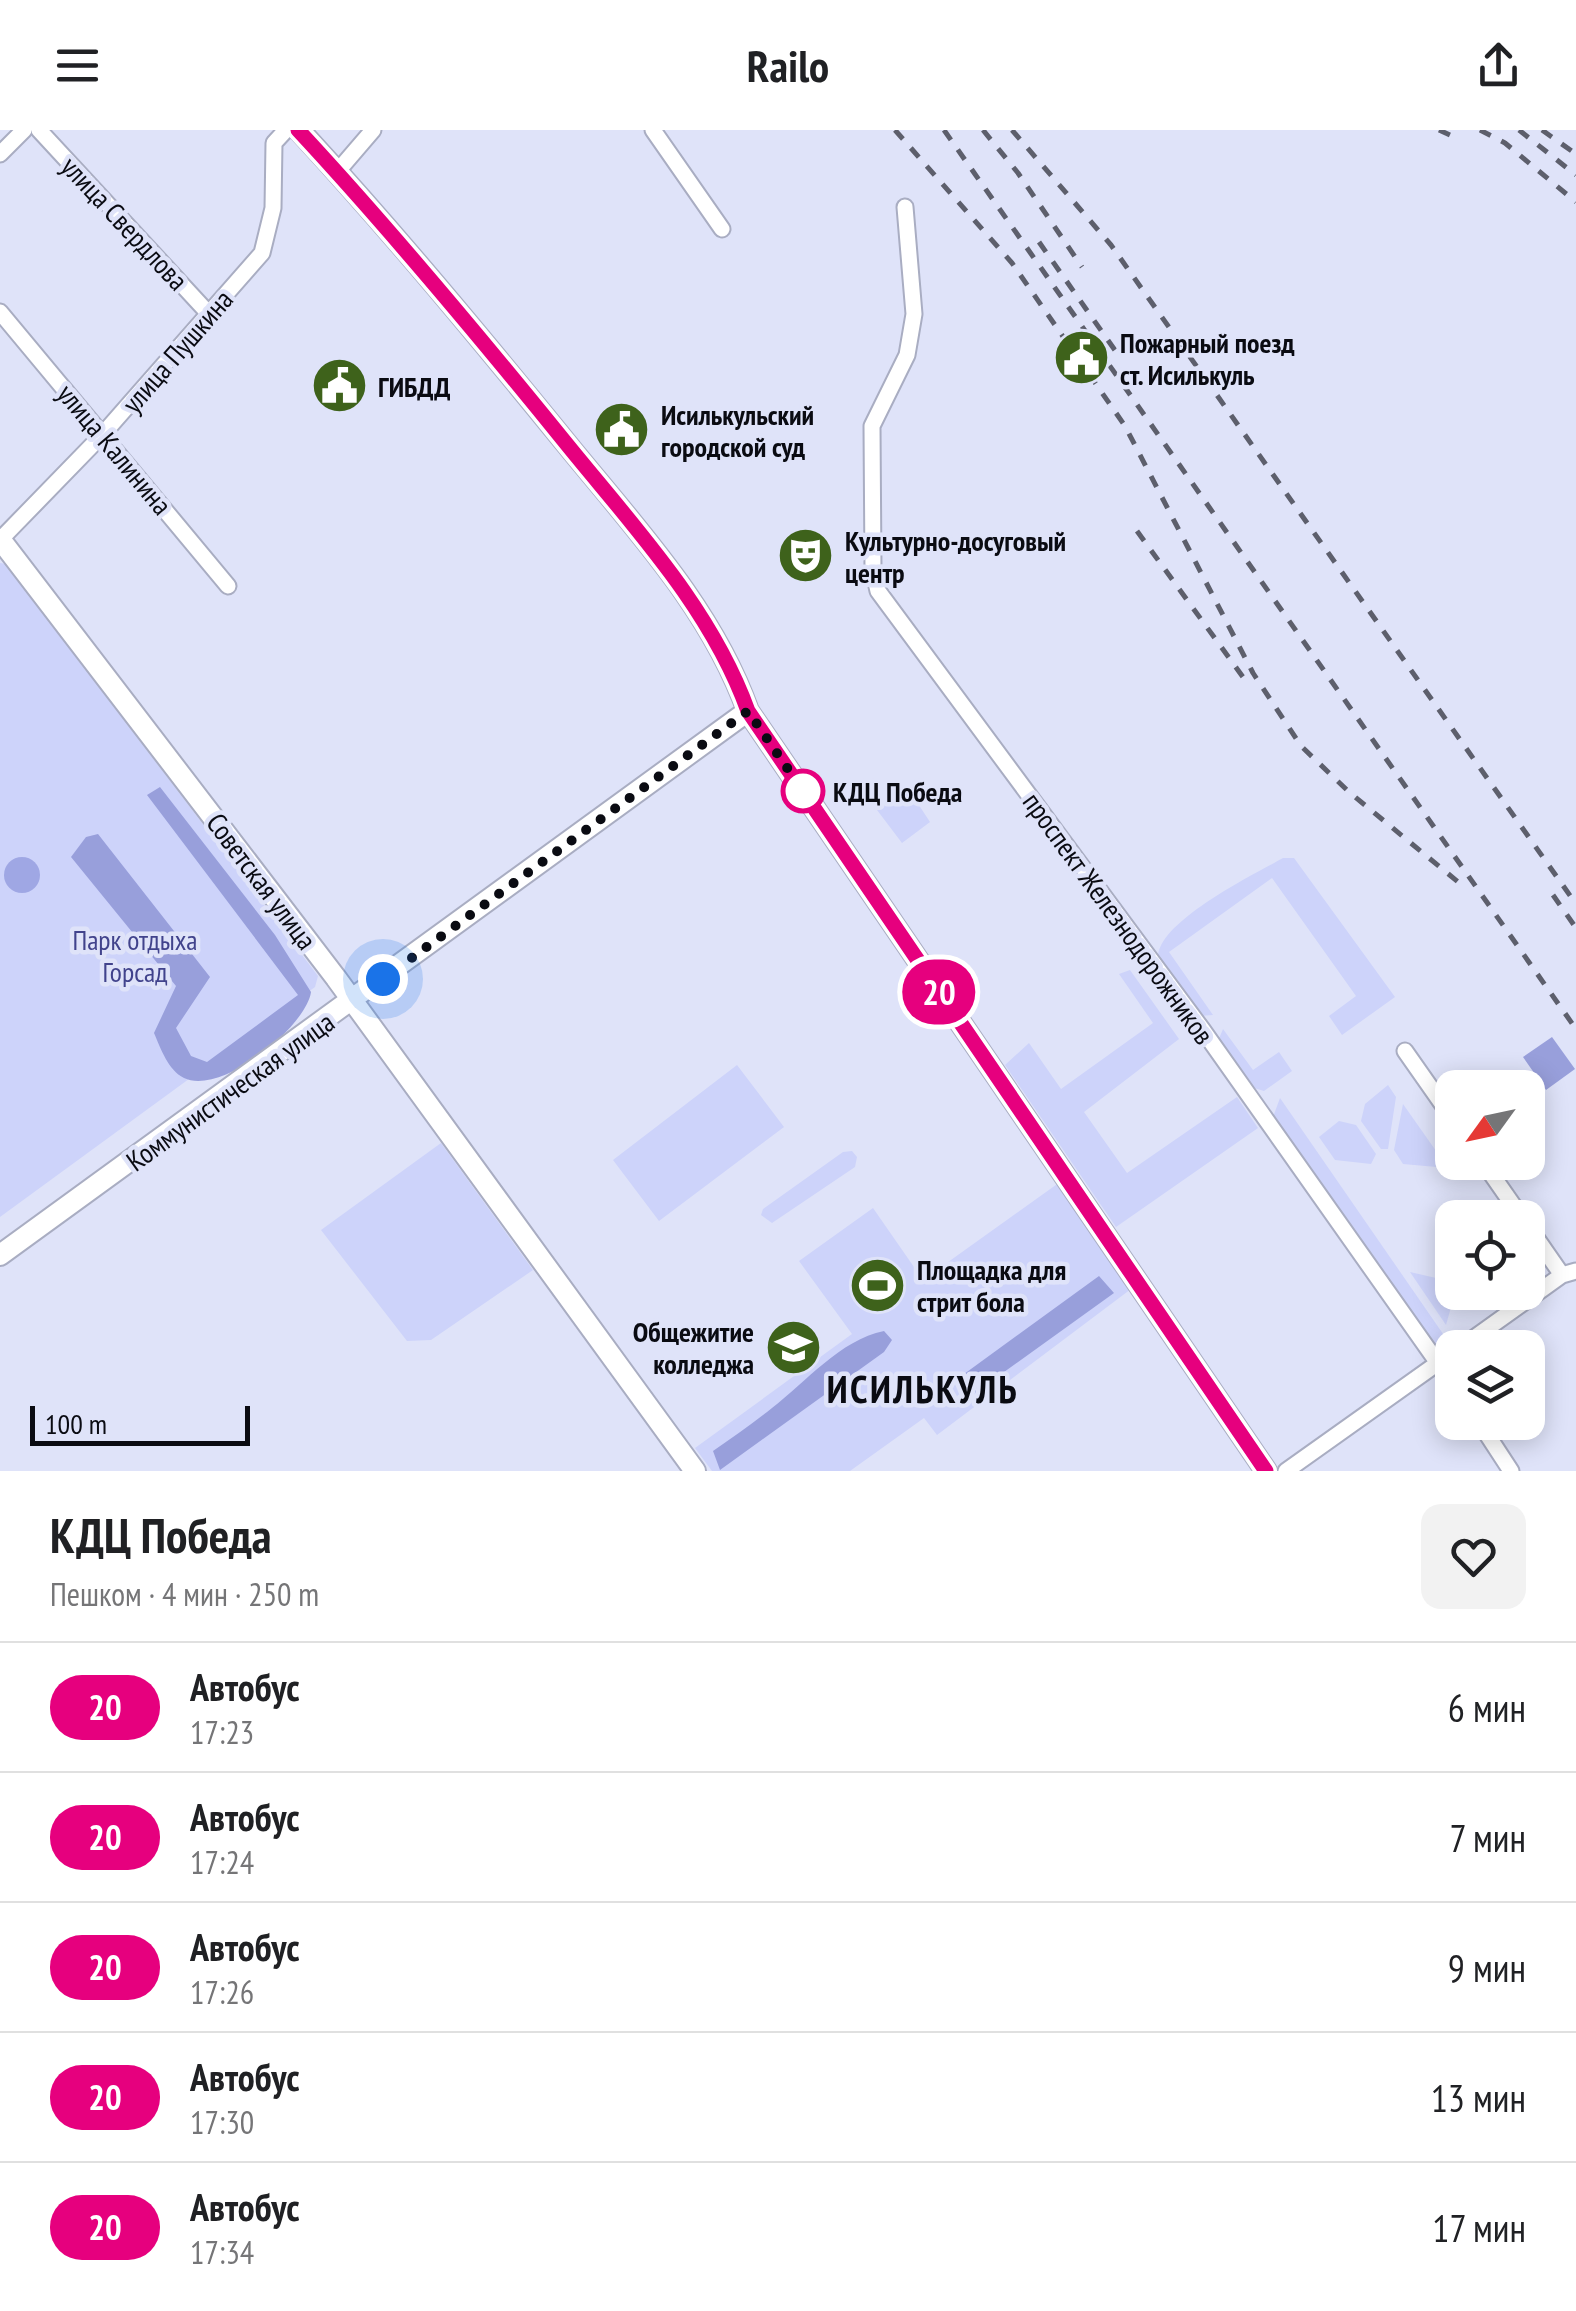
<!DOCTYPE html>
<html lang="ru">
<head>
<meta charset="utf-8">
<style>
  body { margin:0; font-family:"PT Sans Narrow",sans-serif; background:#f2f2f2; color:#202124; height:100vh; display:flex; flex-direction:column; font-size:38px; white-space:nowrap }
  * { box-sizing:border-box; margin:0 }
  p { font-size:32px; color:#757577 }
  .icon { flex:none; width:55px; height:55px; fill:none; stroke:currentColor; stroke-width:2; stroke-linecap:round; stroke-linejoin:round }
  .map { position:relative; height:1341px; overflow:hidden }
  .drawer { display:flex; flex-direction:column; background:#fff; flex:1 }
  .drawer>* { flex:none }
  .badge { padding:0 20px; border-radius:32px; font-size:35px; line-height:65px }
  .needle { width:65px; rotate:237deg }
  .fabs { position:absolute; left:1435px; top:940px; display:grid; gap:20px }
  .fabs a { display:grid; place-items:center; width:110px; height:110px; border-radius:20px; background:#fff; box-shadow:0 5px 25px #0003; font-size:50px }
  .scale { position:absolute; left:30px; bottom:25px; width:220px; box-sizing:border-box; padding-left:10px; border:5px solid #0a0b12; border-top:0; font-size:28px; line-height:35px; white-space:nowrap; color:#0a0b12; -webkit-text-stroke:8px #dfe3f9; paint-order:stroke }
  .you { position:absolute; width:50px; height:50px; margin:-25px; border:8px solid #fff; border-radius:50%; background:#1a73e8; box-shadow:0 0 0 15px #1a73e833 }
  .map>.badge { position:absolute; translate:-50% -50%; box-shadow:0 0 0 5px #fff }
  .round { display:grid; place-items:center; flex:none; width:105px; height:105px; border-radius:20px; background:#f2f2f2 }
  .headline { display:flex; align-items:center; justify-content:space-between; height:170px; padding:0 50px }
  h1 { font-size:48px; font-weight:700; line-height:75px }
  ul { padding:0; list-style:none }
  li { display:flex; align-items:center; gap:30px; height:130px; padding:0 50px; border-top:2px solid #e0e0e0 }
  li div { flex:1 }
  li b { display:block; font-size:38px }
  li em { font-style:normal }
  li .badge { min-width:110px; font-weight:700; text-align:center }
  header { display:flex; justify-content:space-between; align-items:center; height:130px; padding:0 50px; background:#fff; font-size:45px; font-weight:700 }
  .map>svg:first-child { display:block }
</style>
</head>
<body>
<header><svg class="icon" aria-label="menu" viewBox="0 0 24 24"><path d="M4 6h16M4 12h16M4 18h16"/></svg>Railo<svg class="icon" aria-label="share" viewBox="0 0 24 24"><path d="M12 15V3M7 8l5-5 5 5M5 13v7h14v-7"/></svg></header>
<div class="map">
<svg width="1576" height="1341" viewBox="0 0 1576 1341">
  <rect width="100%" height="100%" fill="#dfe3f9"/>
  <!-- green -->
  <path fill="#cdd3fa" d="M0,433L6,434L318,846L315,857L0,1087Z
    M907,657L930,692L902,713L877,680Z
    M1283,728H1294L1395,867L1342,905L1329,886L1356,866L1272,748L1169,822L1213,885L1199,886L1158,827C1159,791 1253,745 1283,728Z
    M1130,840L1179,909L1084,982L1127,1043L1237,967L1258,998L1116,1097L1005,935L1029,913L1061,959L1153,893L1119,844Z
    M1223,899L1253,940L1279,922L1292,941L1264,961L1251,957L1218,911Z
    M737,935L784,997L659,1091L613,1030Z
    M1388,955L1396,967L1388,1019H1381L1361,991L1365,974Z
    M1280,968L1450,1214L1432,1216L1273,987Z
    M1403,974L1448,1038L1403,1034L1394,1020Z
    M1339,991L1356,995L1376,1024L1371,1034L1335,1030L1319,1007Z
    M441,1013L533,1140L431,1210L407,1211L321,1100Z
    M852,1021L857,1027L855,1037L772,1093L761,1085L763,1079L843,1022Z
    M1060,1052L1131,1159L937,1305L924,1288L850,1341H712L695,1318L852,1204L799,1131L873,1078L923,1150Z
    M1410,1142L1449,1151L1455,1163L1446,1195Z"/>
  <!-- forest -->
  <path fill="#989fdb" d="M160,657L275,805L311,862C306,897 221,966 184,948C168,940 161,919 154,903L176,856L71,727L86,707L98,704L210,847L176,898L191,926L207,932L298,865L147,665Z
    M1552,907L1575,939L1546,960L1523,927Z
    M1099,1146L1114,1163L972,1265L960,1247Z
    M884,1201L892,1210L884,1222L720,1340L713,1321C733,1307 753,1293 772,1278C806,1252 840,1210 884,1201Z"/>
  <!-- water -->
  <path fill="#9fa7e4" d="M4 745a18 18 0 1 1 36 0a18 18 0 1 1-36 0Z"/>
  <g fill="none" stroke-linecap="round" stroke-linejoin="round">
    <defs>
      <path id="minor" d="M39,0L210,185
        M653,0L722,99
        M0,24L24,0
        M337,42L373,0
        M905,77L914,184L907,225L872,296L873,439L878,461L1202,899L1452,1253
        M0,182L228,456
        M0,410L103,304L262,123L273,78L274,13L286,0
        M1405,921L1452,988
        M1483,1032L1522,1088
        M1528,1096L1562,1145
        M1460,1218L1562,1145L1576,1141
        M1479,1292L1511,1341
        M1286,1341L1452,1223"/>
      <path id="tertiary" d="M299,0C393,102 482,210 570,318C637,400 712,480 748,581L1266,1341
        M0,409L336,848L695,1341
        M0,1125L748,581"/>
    </defs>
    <!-- minor casing -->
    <use href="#minor" stroke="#a9adc2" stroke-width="19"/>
    <!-- tertiary casing -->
    <use href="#tertiary" stroke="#a9adc2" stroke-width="24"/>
    <!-- minor -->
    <use href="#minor" stroke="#fff" stroke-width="15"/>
    <!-- tertiary -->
    <use href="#tertiary" stroke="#fff" stroke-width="20"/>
    <!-- rail -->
    <path stroke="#5d5f6c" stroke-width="5" stroke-dasharray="12 12" stroke-linecap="butt" d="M895,0L1012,133L1125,296L1253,543L1301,616L1349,662L1463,756
      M944,0L1576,899
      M983,0L1018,43L1082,137
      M1012,0L1111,115L1576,774
      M1439,0L1450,5
      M1480,0L1505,13L1576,72
      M1519,0L1576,45
      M1542,0L1576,24
      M1039,112L1119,226
      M1137,401L1243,547
      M1553,765L1576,798"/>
  </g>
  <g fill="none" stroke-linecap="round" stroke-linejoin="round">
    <defs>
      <path id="line" d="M298,0C391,100 479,206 565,312C633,396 711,478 748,581L1266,1341"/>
    </defs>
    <!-- line casing -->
    <use href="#line" stroke="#fff" stroke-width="22"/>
    <!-- line -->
    <use href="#line" stroke="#e6007e" stroke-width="15"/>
    <!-- walk -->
    <path stroke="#0a0b12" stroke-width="10" stroke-dasharray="0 18" d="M383,849L748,581L803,661"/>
  </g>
  <!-- icons -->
  <defs>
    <symbol id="civic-disc" viewBox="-11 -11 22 22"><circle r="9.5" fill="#3e621b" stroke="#dfe3f9"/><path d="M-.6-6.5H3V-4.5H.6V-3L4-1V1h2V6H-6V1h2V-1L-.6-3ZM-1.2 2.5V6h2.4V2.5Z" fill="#fff"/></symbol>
    <symbol id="theatre-disc" viewBox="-11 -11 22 22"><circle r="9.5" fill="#3e621b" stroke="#dfe3f9"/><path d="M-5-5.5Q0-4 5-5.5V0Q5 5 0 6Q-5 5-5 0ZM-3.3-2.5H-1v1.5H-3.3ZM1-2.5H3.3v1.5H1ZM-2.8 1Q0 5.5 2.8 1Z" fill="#fff"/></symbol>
    <symbol id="stadium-disc" viewBox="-11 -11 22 22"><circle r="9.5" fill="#3e621b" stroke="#dfe3f9"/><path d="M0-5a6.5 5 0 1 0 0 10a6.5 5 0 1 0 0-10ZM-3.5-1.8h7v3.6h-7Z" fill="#fff"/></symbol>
    <symbol id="university-disc" viewBox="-11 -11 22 22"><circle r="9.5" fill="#3e621b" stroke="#dfe3f9"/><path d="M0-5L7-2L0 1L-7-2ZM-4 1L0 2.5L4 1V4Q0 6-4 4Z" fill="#fff"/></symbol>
  </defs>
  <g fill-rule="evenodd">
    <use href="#civic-disc" x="1050" y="196" width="63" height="63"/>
    <use href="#civic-disc" x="308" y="224" width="63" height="63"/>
    <use href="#civic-disc" x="590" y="268" width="63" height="63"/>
    <use href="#theatre-disc" x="774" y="394" width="63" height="63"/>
    <use href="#stadium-disc" x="846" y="1124" width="63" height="63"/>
    <use href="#university-disc" x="762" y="1186" width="63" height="63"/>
  </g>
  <!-- markers -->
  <circle fill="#fff" stroke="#e6007e" stroke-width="5" cx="803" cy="661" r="20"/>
  <g text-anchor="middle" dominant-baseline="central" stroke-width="9" stroke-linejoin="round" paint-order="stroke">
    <!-- street labels -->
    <g font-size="28" fill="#0a0b12" stroke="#dfe3f9">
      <text transform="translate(125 93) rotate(47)">улица Свердлова</text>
      <text transform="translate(177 221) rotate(-49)">улица Пушкина</text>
      <text transform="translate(115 319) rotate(50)">улица Калинина</text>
      <text transform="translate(262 751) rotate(53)">Советская улица</text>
      <text transform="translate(1119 788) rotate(54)">проспект Железнодорожников</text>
      <text transform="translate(230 961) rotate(-36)">Коммунистическая улица</text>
    </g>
    <!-- poi labels -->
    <g font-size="28" font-weight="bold" fill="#0a0b12" stroke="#dfe3f9" text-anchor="start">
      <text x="1120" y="212">Пожарный поезд<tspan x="1120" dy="32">ст. Исилькуль</tspan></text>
      <text x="378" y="256">ГИБДД</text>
      <text x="661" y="284">Исилькульский<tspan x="661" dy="32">городской суд</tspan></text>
      <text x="845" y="410">Культурно-досуговый<tspan x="845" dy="32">центр</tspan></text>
      <text x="917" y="1139">Площадка для<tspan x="917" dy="32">стрит бола</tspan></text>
      <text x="754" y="1201" text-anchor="end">Общежитие<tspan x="754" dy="32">колледжа</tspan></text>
    </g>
    <!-- stop labels -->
    <g font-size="28" font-weight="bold" fill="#0a0b12" stroke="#dfe3f9" text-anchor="start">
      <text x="833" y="661">КДЦ Победа</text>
    </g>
    <!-- park labels -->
    <g font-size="28" fill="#41438c" stroke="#dfe3f9">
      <text x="135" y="809">Парк отдыха<tspan x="135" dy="32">Горсад</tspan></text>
    </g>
    <!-- district labels -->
    <g font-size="38" font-weight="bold" letter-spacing="2.5" fill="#0a0b12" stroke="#dfe3f9">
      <text x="923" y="1258">ИСИЛЬКУЛЬ</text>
    </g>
  </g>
</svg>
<div class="fabs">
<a><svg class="needle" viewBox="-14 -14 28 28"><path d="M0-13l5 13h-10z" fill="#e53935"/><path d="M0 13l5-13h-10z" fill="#757577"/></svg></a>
<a><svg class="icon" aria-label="locate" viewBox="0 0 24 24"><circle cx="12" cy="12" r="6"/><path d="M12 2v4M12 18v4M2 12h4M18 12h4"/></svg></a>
<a><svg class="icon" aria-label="layers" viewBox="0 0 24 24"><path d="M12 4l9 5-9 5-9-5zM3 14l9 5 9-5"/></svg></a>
</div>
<div class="scale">100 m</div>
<div class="you" style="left:383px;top:849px"></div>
<b class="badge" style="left:939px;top:862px;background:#e6007e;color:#fff">20</b>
</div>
<section class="drawer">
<div class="headline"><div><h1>КДЦ Победа</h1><p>Пешком · 4 мин · 250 m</p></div><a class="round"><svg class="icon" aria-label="heart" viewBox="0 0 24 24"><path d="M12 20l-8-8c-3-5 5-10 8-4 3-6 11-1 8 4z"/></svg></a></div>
<ul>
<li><span class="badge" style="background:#e6007e;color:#fff">20</span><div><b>Автобус</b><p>17:23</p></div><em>6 мин</em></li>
<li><span class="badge" style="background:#e6007e;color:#fff">20</span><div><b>Автобус</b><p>17:24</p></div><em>7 мин</em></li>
<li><span class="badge" style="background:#e6007e;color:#fff">20</span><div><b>Автобус</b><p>17:26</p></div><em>9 мин</em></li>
<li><span class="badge" style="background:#e6007e;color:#fff">20</span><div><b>Автобус</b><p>17:30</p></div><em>13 мин</em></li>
<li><span class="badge" style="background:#e6007e;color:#fff">20</span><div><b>Автобус</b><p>17:34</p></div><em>17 мин</em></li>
</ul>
</section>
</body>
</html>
